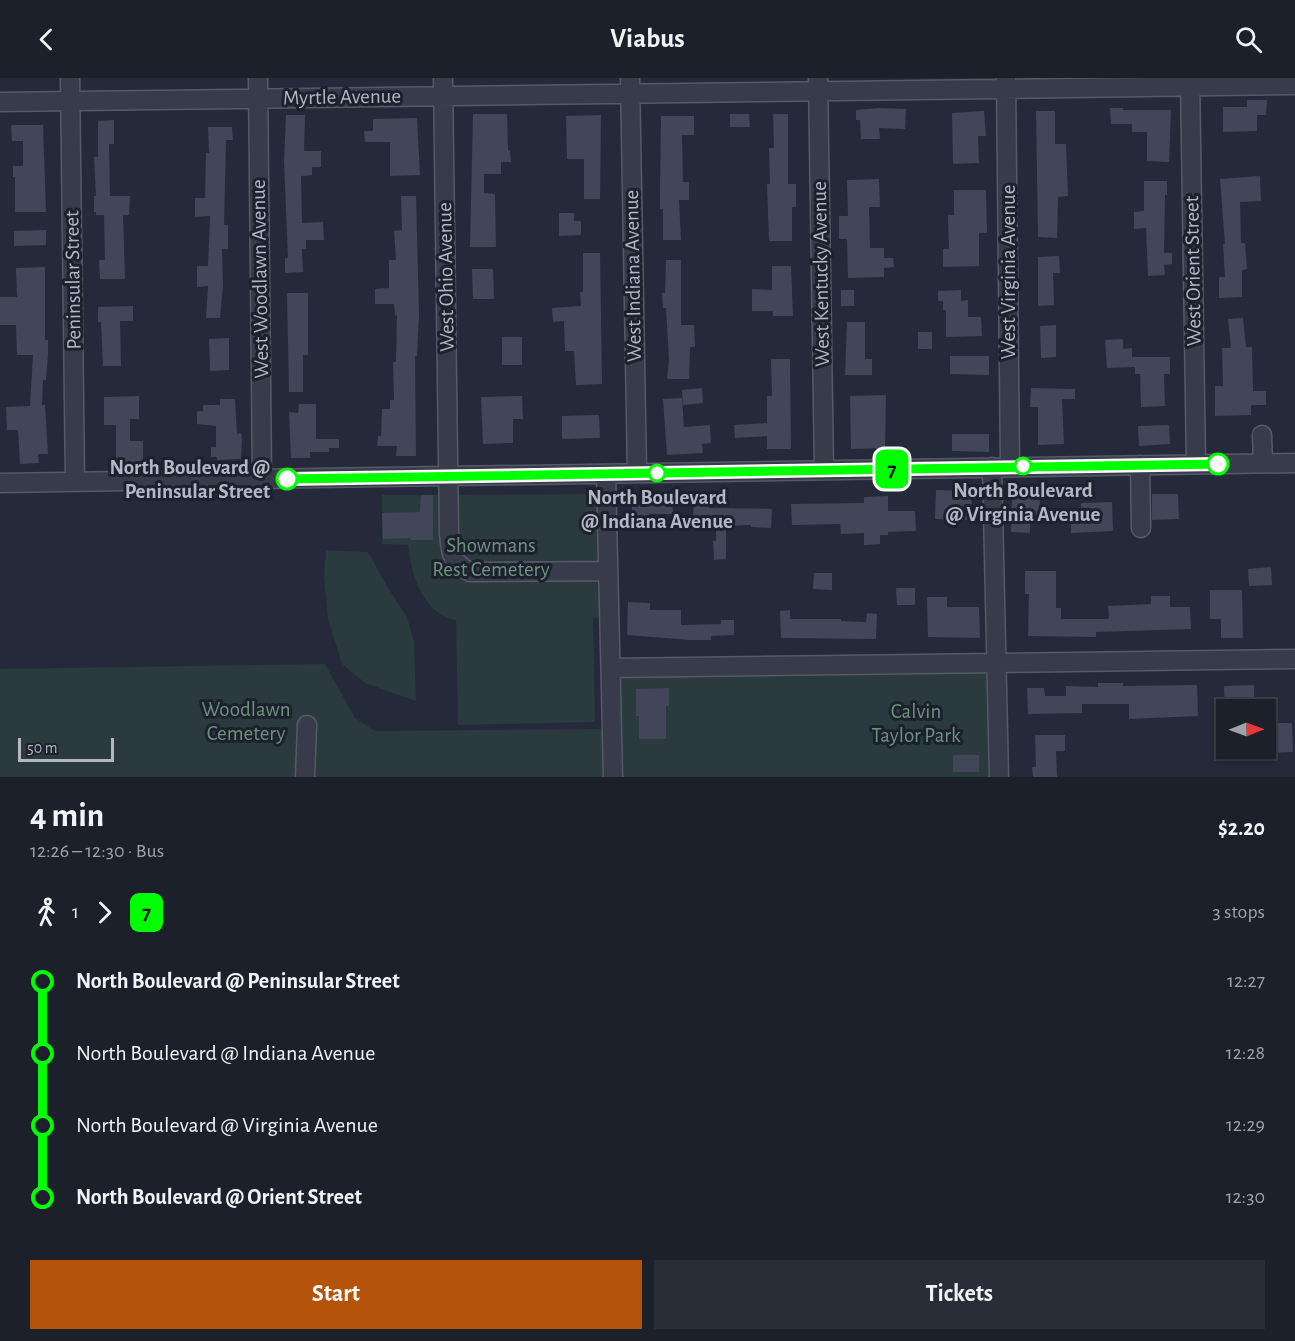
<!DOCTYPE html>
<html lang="en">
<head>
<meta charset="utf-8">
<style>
  body { margin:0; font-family:"Alegreya Sans",sans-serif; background:#282d37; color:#f1f3f6; height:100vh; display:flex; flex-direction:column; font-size:22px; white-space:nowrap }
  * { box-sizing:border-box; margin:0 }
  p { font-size:20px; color:#a0a3a9 }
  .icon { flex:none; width:33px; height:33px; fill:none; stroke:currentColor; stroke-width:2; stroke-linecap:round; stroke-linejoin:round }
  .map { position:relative; height:699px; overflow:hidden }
  .panel { display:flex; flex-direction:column; background:#1b202b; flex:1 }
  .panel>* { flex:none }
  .badge { padding:0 12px; border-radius:9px; font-size:21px; line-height:39px }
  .needle { width:39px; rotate:89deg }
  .fabs { position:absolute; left:1216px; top:621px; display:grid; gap:12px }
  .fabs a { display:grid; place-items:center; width:60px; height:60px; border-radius:0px; background:#1b202b; box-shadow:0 2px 4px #0004,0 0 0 2px #393e47; font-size:30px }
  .scale { position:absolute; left:18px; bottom:15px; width:96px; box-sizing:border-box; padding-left:6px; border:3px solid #b3b7c5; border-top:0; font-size:16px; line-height:21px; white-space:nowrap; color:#b3b7c5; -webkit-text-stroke:4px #1d212e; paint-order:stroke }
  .map>.badge { position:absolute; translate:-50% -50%; box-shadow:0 0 0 3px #fff }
  .legs { display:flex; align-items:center; gap:9px; height:66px; padding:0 30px; font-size:20px }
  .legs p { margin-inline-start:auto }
  .summary { display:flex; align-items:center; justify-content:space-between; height:102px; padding:0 30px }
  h1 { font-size:33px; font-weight:700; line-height:45px }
  .action { display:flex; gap:12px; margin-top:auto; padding:12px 30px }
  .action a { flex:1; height:69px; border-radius:0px; background:#b45309; color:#fff; font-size:24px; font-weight:700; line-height:69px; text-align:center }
  .action a+a { background:#282d37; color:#f1f3f6 }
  ul { padding:0 30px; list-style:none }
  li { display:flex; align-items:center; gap:21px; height:72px; font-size:22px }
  li i { display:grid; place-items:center; width:9px; height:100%; margin:0 8px; background:currentColor }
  li i::after { content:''; width:15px; height:15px; margin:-8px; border:4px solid; border-radius:50%; background:#1b202b }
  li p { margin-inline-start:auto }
  li:first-child i { background:linear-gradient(#0000 50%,currentColor 0) }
  li:last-child i { background:linear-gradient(currentColor 50%,#0000 0) }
  header { display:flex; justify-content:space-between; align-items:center; height:78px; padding:0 30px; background:#1b202b; font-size:27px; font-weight:700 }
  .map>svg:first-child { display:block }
</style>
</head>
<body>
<header><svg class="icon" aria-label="back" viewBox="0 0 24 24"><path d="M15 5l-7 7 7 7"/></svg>Viabus<svg class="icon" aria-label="search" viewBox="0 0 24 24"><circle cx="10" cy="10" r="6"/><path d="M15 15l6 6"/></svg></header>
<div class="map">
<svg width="1295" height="699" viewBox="0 0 1295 699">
  <rect width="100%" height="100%" fill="#242a39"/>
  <!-- green -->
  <path fill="#2a3a3e" d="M596,416L599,419L601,539L593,540L595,644L458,647L456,542C423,537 411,496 408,467L382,466V417Z
    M326,472L368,474L388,510L407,539L414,564L416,623L365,605L342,586L328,541L324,499Z
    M325,586L355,640L375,653L605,651V699H0V591Z
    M990,592L995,699H620L619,596Z"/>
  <!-- building -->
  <path fill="#414759" d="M1247,22H1267L1266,37H1257V53L1223,54V29H1247Z
    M878,30L906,31L905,51L879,50L880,61H861L860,42H856V32Z
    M1110,30H1123V32H1171L1169,84L1147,83V54H1132V46H1111Z
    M984,33L986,58H978L979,85L953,86L952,35Z
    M1036,33H1055V66H1066L1068,118L1058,119L1057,160L1038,159Z
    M473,36H507L508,72H510L511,84H501V96H484V115L495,116L496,169H470Z
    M730,36H749L750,49H730Z
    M773,36H788V106H796V129H792V163H769L767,106H770L769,70H774Z
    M286,37H305L304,73H321V89H312V97L301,98L302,145L323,144L324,162H306V171H302L303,194L285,195V180H288L284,82Z
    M601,37L600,121H584V81H567L566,38Z
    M661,38H694V57H682L683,104H689V122H679L681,162H663V131H660V113Z
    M417,40L420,97L390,98V64H365L364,53H373V41Z
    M114,42V66H109L110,118H130L129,137H123L125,201H100L99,182H105L104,137H96V134H94V118H96L94,79H98V43Z
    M11,47H43L46,134H15V99H13V88H23V63H12Z
    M208,49H232L233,62H226L224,147H228V171H222L223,208L220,240H206L208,208L197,209V188H208L210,138L195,139V120H205L206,75H209Z
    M1260,98L1261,123L1240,124L1241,165H1245L1247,191L1242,192V219L1219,220V199H1225L1223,166H1225L1220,101Z
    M879,101L880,129H869L870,170H884V180H893L894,189L884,190V199L848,200L847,161H839V138H848L847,102Z
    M1144,103H1167V117H1165L1164,175H1172V186L1164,187L1165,197L1148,198L1146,150L1134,151V134L1144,133Z
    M954,112H986L987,155H979V188L943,189V171H949L948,137H954Z
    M401,118H416L419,236L417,278H415L416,378H396L397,368H377L378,358H381L382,331H390V322H394L393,284H396L397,237L395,238L394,226H375V211L389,210V182H396L394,153L402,152Z
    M559,135H574V143H581V157L559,158Z
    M46,152V167L14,168V153Z
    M583,175H600L602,306L576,307L574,273H565L564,243L553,244L552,230L581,228L580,214H583Z
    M1059,178L1060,195H1053L1054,227L1038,228V179Z
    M666,182H681V247H694L695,269H690L689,301H667L669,281L666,230H663L662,215H665Z
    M772,188H791L793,238H773V233H752V211L772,212Z
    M45,189V262H48V277L46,302H43L42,327H45L48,376H38L39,385L20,386L18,352H7L6,329L30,328L33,277H17L16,247H0V219H17L16,190Z
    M472,191H493L494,221H473Z
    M841,212H854V228H841Z
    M961,212V223L968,222V239H981L982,258L946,259V232H943V223H938V213Z
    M287,215H308V277H303V314H289Z
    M133,228V243H120L121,288H103L101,244H98V229Z
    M1243,240L1246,269H1252L1253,313H1266V327H1251V337L1215,338V308H1223L1222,270H1231L1228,241Z
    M847,244H865V281H872V297H845Z
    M1056,247V279L1041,280L1040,248Z
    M918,254H932V271H918Z
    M502,259H522V287H502Z
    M229,260V292L210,293L209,261Z
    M1123,261V271L1132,270V279H1170V296H1164L1165,328L1141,329L1140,296H1135V289L1107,290L1105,262Z
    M950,278H989V297L950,296Z
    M771,281H790L791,371H767V358L735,360L734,347L767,345V318H772Z
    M702,310L703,325L683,327L682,312Z
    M1031,310L1075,311V321H1062L1064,366L1038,367V329H1030Z
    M886,317L885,370L851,371L850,318Z
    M139,318V341H130V363H143V385H116V347H104V319Z
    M522,318L523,341H513V365L483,366L481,319Z
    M682,320L684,349L710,347L711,365L702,366L703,375L667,377L663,321Z
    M220,321H235L237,356L241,355L242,361L241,381L217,382V379H211V369H216V348L197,346V333H203V327H220Z
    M299,326H316V361H339V370H329V374H310V380H291L289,334L298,335Z
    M599,337L600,360L562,361V338Z
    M1169,347L1170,366L1139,368L1138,348Z
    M952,356H989V374L952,373Z
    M936,412L972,413L971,442L935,441Z
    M1152,416H1178L1179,441L1152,442Z
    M421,417H433V462H411V460L383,461L382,435L420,434Z
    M656,417H672L673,436H649V445H632V424L656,423Z
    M888,418V433H915L916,453L888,454V457H880V466L864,467V455L841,456L840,446L792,447L791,426L864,425V419Z
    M1012,419H1040L1039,437H1030V455L1011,454Z
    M694,422L710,423L709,430L772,431L771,450L751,449V447L726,448V481L714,482L713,463H716V444L693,443Z
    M1112,424L1113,453L1071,455V435H1081V425Z
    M1271,489L1272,507L1249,508L1248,491Z
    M1025,493H1056V530H1061V541H1109L1108,528L1151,526V518H1170V529H1190L1191,551L1096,554V559L1028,558L1029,516H1025Z
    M814,495H832V512L813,511Z
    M896,510H915V527H897Z
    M1210,512H1242L1243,560H1221V541H1210Z
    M927,519H947V529H979L980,560L928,559Z
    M628,524L650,525V532H681V547L721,546V542H734V557L711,558V562H690L627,557Z
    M790,532V541H841V543L866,544L867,535L877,536L876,561L781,560L780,533Z
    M1098,605H1123V608L1197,607L1198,638L1129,641V626H1082V635L1028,636L1027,610H1044L1045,618H1066V608L1098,609Z
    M1254,607V629L1225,630L1224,608Z
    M669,610V628H666V661H639V638H636V611Z
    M1268,645H1292L1293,674L1269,675Z
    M1035,657H1065V673H1056L1057,699H1033L1032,689H1036Z
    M953,677H979V694H953Z"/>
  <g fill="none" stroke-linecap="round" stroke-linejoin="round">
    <defs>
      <path id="minor" d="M70,0L75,404
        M258,0L262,401
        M443,0L449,455C451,476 451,484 470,494L608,493
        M630,0L637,395
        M818,0L824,392
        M1006,0L1010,388
        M1190,0L1196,386
        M0,24L1295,7
        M1262,357L1263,385
        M1140,387L1141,450
        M992,389L999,699
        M606,396L613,699
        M0,405L1295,385
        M611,590L1295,581
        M305,699L307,647"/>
    </defs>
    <!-- minor casing -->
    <use href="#minor" stroke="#565a68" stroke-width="21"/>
    <!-- minor -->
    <use href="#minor" stroke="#383c4a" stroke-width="18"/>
  </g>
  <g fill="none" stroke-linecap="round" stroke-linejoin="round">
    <defs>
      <path id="line-1" d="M287,401L1218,386"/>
    </defs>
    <!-- line-1 casing -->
    <use href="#line-1" stroke="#fff" stroke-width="14"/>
    <!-- line-1 -->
    <use href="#line-1" stroke="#0f0" stroke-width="9"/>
  </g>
  <!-- markers -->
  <g fill="#fff" stroke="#0f0" stroke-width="3">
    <circle cx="1218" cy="386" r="10"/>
    <circle cx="1023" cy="388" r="8"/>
    <circle cx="657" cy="395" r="8"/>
    <circle cx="287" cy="401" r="10"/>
  </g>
  <g text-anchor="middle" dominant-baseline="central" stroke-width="6" stroke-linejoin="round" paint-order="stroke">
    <!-- street labels -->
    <g font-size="21" fill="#b3b7c5" stroke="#1d212e">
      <text transform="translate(342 19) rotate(-1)">Myrtle Avenue</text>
      <text transform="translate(1193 193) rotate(-91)">West Orient Street</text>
      <text transform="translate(1008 194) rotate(-90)">West Virginia Avenue</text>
      <text transform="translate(821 196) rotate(-91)">West Kentucky Avenue</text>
      <text transform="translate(633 198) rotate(-91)">West Indiana Avenue</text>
      <text transform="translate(446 199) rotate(-91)">West Ohio Avenue</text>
      <text transform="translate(260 201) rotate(-91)">West Woodlawn Avenue</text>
      <text transform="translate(73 202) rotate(-91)">Peninsular Street</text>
    </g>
    <!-- stop labels -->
    <g font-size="21" font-weight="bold" fill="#b3b7c5" stroke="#1d212e">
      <text x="270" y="389" text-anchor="end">North Boulevard @<tspan x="270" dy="24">Peninsular Street</tspan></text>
      <text x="1023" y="412">North Boulevard<tspan x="1023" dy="24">@ Virginia Avenue</tspan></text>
      <text x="657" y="419">North Boulevard<tspan x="657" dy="24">@ Indiana Avenue</tspan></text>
    </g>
    <!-- park labels -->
    <g font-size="21" fill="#6c947d" stroke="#1d212e">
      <text x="491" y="467">Showmans<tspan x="491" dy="24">Rest Cemetery</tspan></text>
      <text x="246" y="631">Woodlawn<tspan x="246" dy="24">Cemetery</tspan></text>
      <text x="916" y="633">Calvin<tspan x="916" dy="24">Taylor Park</tspan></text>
    </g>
  </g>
</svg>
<div class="fabs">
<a><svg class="needle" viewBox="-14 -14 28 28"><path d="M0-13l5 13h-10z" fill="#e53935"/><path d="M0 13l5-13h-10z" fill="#a0a3a9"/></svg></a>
</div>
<div class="scale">50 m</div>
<b class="badge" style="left:892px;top:391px;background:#0f0;color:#111">7</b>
</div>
<section class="panel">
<div class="summary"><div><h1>4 min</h1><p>12:26 – 12:30 · Bus</p></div><b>$2.20</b></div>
<div class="legs"><svg class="icon" aria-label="walk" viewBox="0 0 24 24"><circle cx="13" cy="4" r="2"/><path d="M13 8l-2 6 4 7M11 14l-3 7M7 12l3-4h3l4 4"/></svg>1<svg class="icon" aria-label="forward" viewBox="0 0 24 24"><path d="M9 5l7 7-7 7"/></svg><b class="badge" style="background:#0f0;color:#111">7</b><p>3 stops</p></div>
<ul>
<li><i style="color:#0f0"></i><b>North Boulevard @ Peninsular Street</b><p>12:27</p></li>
<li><i style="color:#0f0"></i><span>North Boulevard @ Indiana Avenue</span><p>12:28</p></li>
<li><i style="color:#0f0"></i><span>North Boulevard @ Virginia Avenue</span><p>12:29</p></li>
<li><i style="color:#0f0"></i><b>North Boulevard @ Orient Street</b><p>12:30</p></li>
</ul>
<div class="action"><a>Start</a><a>Tickets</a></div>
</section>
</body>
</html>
